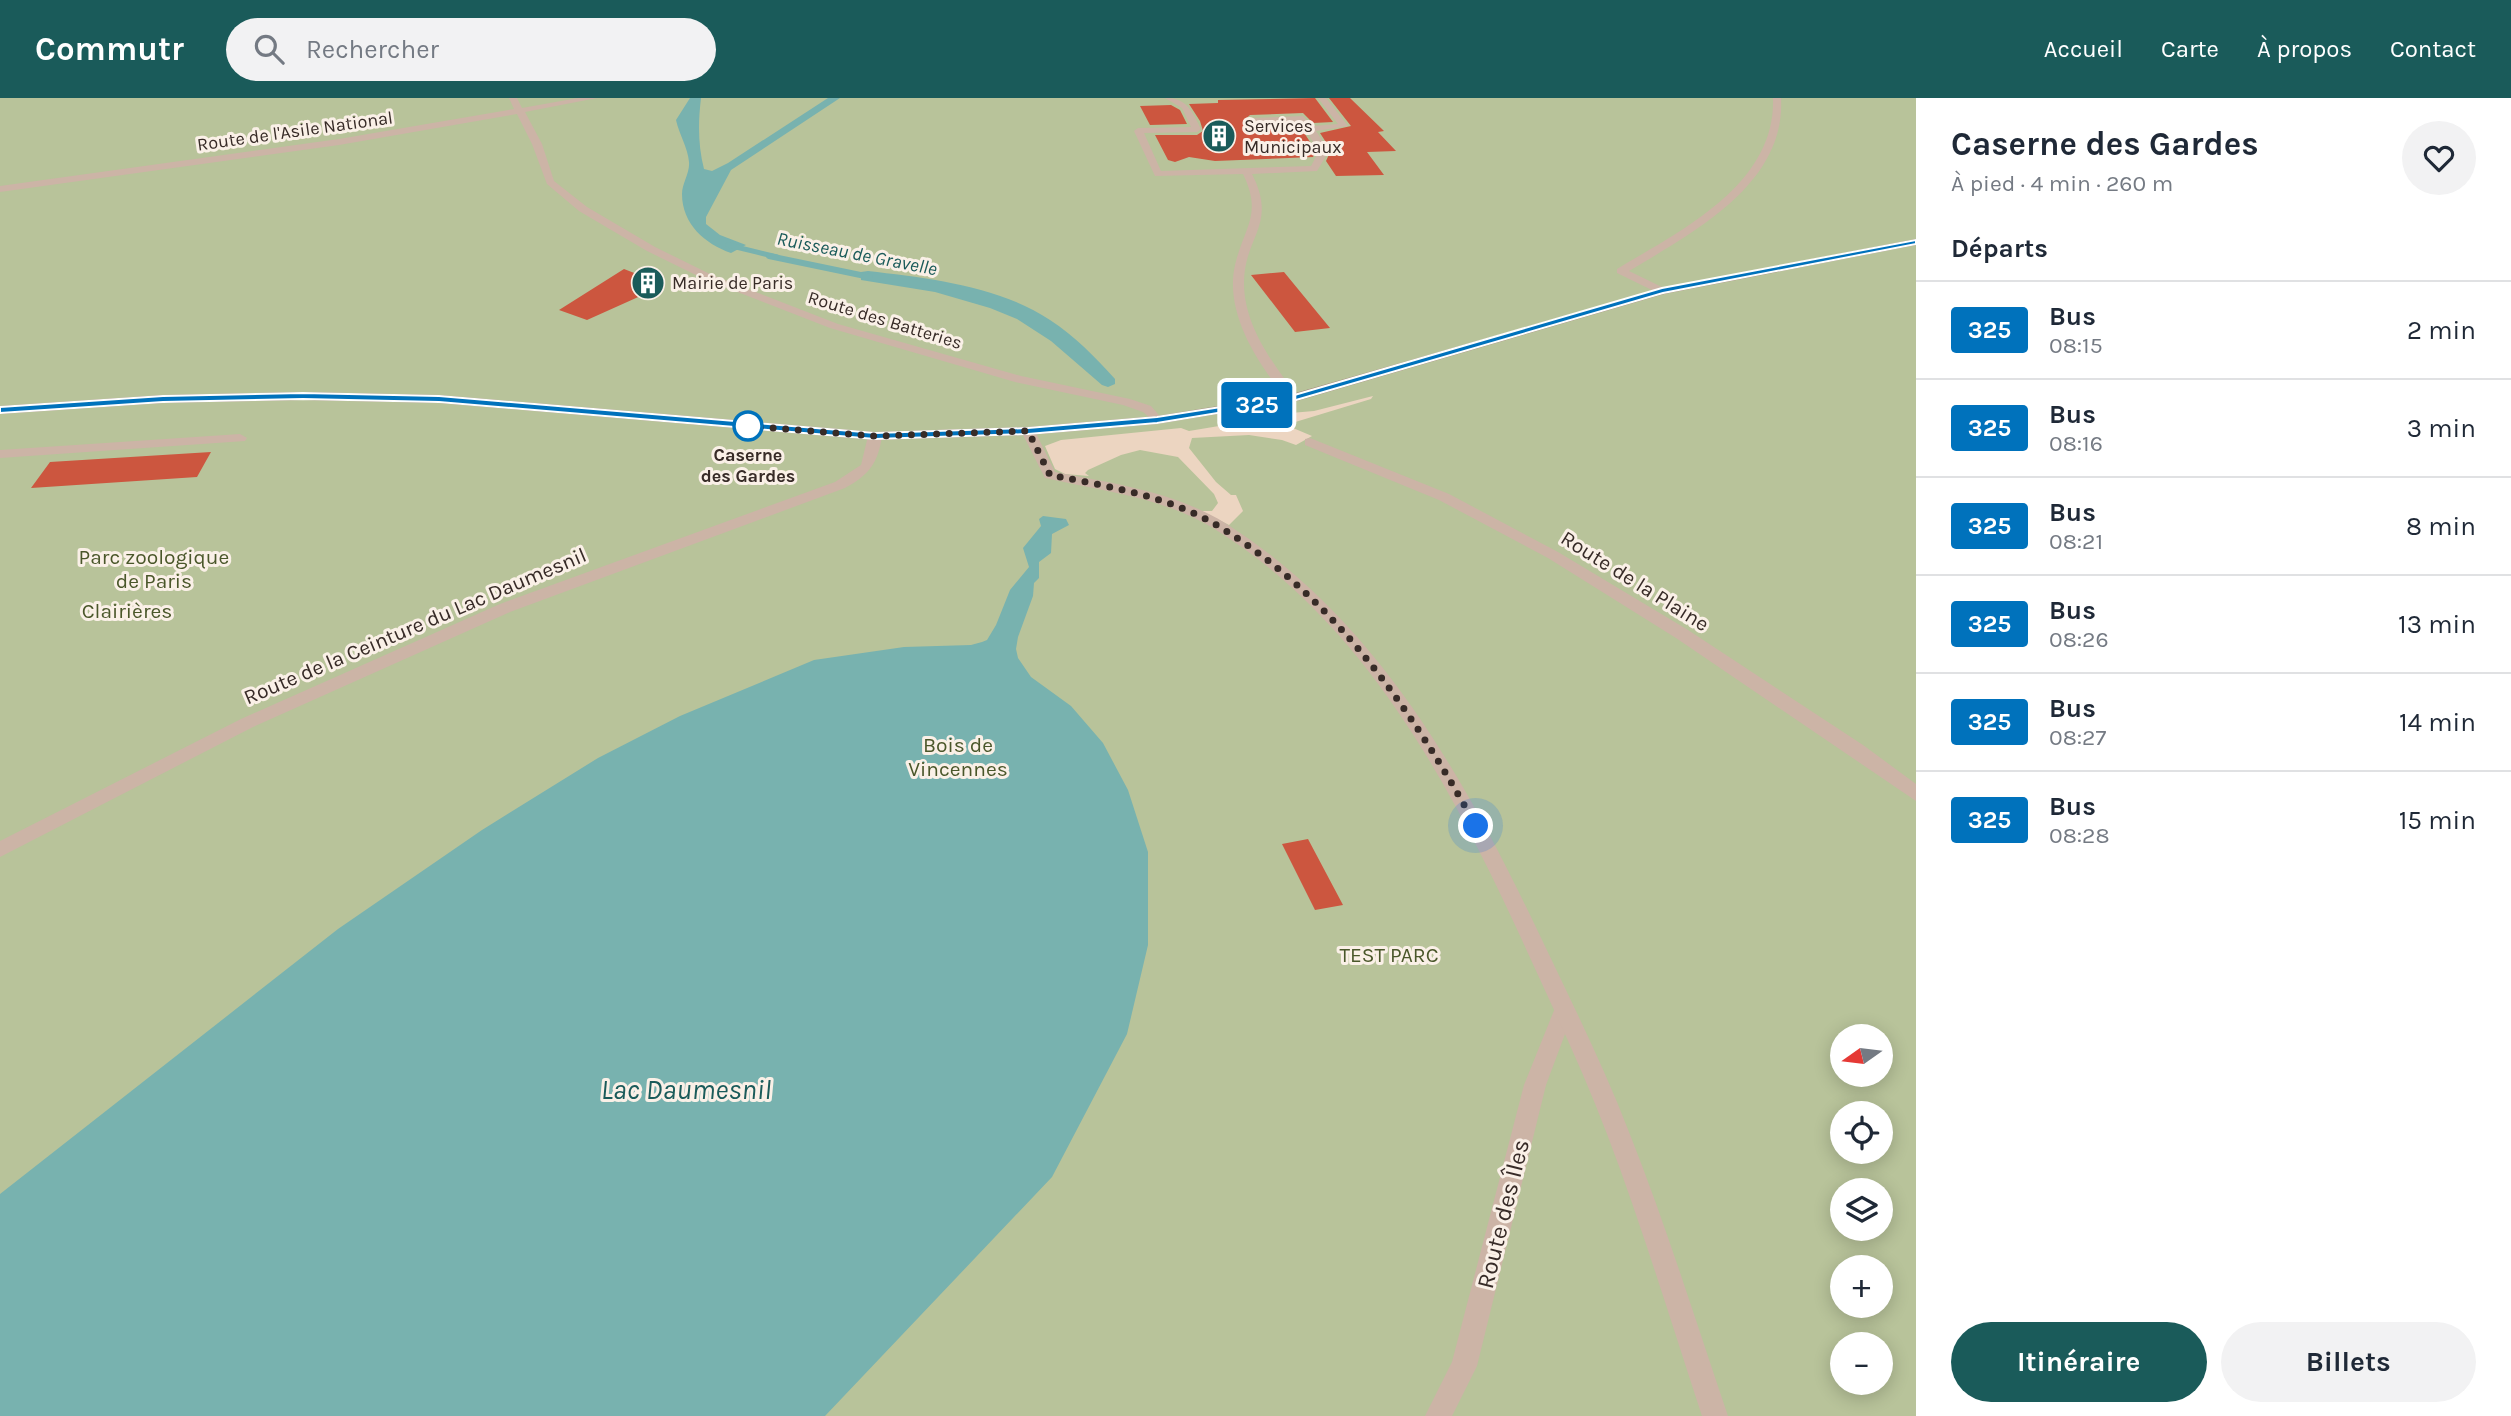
<!DOCTYPE html>
<html lang="fr">
<head>
<meta charset="utf-8">
<style>
  body { margin:0; font-family:Karla,sans-serif; background:#f2f2f3; color:#1f2937; height:100vh; display:flex; flex-direction:column; font-size:26px; white-space:nowrap }
  * { box-sizing:border-box; margin:0 }
  p { font-size:23px; color:#747a83 }
  .icon { flex:none; width:38px; height:38px; fill:none; stroke:currentColor; stroke-width:2; stroke-linecap:round; stroke-linejoin:round }
  .map { position:relative; flex:1; overflow:hidden }
  .details { display:flex; flex-direction:column; background:#fff; width:595px }
  .details>* { flex:none }
  .badge { padding:0 14px; border-radius:5px; font-size:24px; line-height:46px }
  .needle { width:46px; rotate:256deg }
  .buttons { position:absolute; left:1830px; top:926px; display:grid; gap:14px }
  .buttons a { display:grid; place-items:center; width:63px; height:63px; border-radius:50%; background:#fff; box-shadow:0 4px 18px #0003; font-size:35px }
  .you { position:absolute; width:35px; height:35px; margin:-18px; border:5px solid #fff; border-radius:50%; background:#1a73e8; box-shadow:0 0 0 10px #1a73e833 }
  .map>.badge { position:absolute; translate:-50% -50%; box-shadow:0 0 0 4px #fff }
  h2 { padding:0 35px; font-size:26px; line-height:63px }
  .round { display:grid; place-items:center; flex:none; width:74px; height:74px; border-radius:37px; background:#f2f2f3 }
  .headline { display:flex; align-items:center; justify-content:space-between; height:119px; padding:0 35px }
  h1 { font-size:33px; font-weight:700; line-height:52px }
  .primary-button { display:flex; gap:14px; margin-top:auto; padding:14px 35px }
  .primary-button a { flex:1; height:80px; border-radius:42px; background:#1a5b5a; color:#fff; font-size:28px; font-weight:700; line-height:80px; text-align:center }
  .primary-button a+a { background:#f2f2f3; color:#1f2937 }
  ul { padding:0; list-style:none }
  li { display:flex; align-items:center; gap:21px; height:98px; padding:0 35px; border-top:2px solid #e0e1e3 }
  li div { flex:1 }
  li b { display:block; font-size:26px }
  li em { font-style:normal }
  li .badge { min-width:77px; font-weight:700; text-align:center }
  header { display:flex; align-items:center; gap:42px; box-sizing:border-box; height:98px; padding:0 35px; background:#1a5b5a; color:#fff }
  header strong { font-size:33px }
  nav { display:flex; gap:38px; margin-inline-start:auto; font-size:24px }
  .search { width:490px; height:63px; background:#f2f2f3; display:flex; align-items:center; gap:18px; box-sizing:border-box; padding:0 24px; border-radius:38px; color:#747a83; font-size:26px }
  main { display:flex; flex:1; min-height:0 }
  .map>svg:first-child { display:block }
</style>
</head>
<body>
<header>
<strong>Commutr</strong>
<div class="search"><svg class="icon" aria-label="search" viewBox="0 0 24 24"><circle cx="10" cy="10" r="6"/><path d="M15 15l6 6"/></svg>Rechercher</div>
<nav><a>Accueil</a><a>Carte</a><a>À propos</a><a>Contact</a></nav>
</header>
<main>
<div class="map">
<svg width="1916" height="1318" viewBox="0 0 1916 1318">
  <rect width="100%" height="100%" fill="#f3e6db"/>
  <!-- green -->
  <path fill="#b8c39a" fill-rule="evenodd" d="M0,0H1916V1318H0ZM1843,938H1881V976H1843ZM1843,1015H1881V1054H1843ZM1843,1092H1881V1130H1843ZM1843,1169H1881V1208H1843ZM1843,1246H1881V1284H1843Z"/>
  <!-- plaza -->
  <path fill="#ecd5c1" d="M1373,298L1371,301L1292,325L1293,330L1312,338L1296,347L1282,342L1249,337L1192,340L1189,350L1216,384L1231,397H1236L1243,413L1229,427L1201,413H1212L1218,405L1214,396L1178,359L1140,352L1121,357L1088,372L1085,375L1089,378L1065,376L1055,371L1045,348L1061,342L1181,330L1189,333L1255,322L1254,319L1267,317L1314,313Z"/>
  <!-- water -->
  <path fill="#78b2af" d="M690,0H701C698,25 698,47 704,71L712,73L728,65L828,0H840L731,72L706,119V126L720,137L746,147L731,155C705,146 682,126 682,96C682,85 690,75 689,64C688,50 679,36 676,22Z
    M868,173C928,180 999,188 1050,222C1075,238 1095,259 1115,281V286L1108,289L1102,287L1051,243L1017,221L990,210L935,194L861,182V174Z
    M1043,418L1066,421L1069,427L1052,436L1051,455L1039,464V480L1034,485L1033,498L1018,539L1016,551L1018,560L1031,579L1071,608L1103,645L1128,692L1148,754V847L1127,936L1052,1079L825,1318H0V1096L338,831L482,732L598,660L680,618L814,562L904,549L971,547L982,544L987,542L996,527L1010,492L1029,469L1023,450L1041,428L1039,421Z"/>
  <g fill="none" stroke-linecap="round" stroke-linejoin="round">
    <!-- stream-far1 -->
    <path stroke="#78b2af" stroke-width="5" d="M728,147L777,159"/>
    <!-- stream -->
    <path stroke="#78b2af" stroke-width="6" d="M769,158L870,179"/>
  </g>
  <!-- building -->
  <path fill="#cc563f" d="M1315,0L1333,24L1313,25L1303,15L1250,17L1243,23L1250,29L1299,27L1316,53L1313,59L1215,63L1189,59L1175,64L1168,62L1155,37H1197L1203,33L1200,23L1189,6L1218,5V2Z
    M1329,0H1350L1384,33L1378,34L1396,53L1367,54L1384,77L1336,78L1326,63L1331,52L1320,35L1351,28Z
    M1171,7L1180,12L1187,26L1150,27L1140,8Z
    M624,171L665,187L587,222L559,212Z
    M1284,174L1330,230L1295,234L1251,177Z
    M211,354L197,379L31,390L50,364Z
    M1308,741L1343,807L1315,812L1282,746Z"/>
  <g fill="none" stroke-linecap="round" stroke-linejoin="round">
    <!-- lane -->
    <path fill="#ccb4a6" fill-rule="evenodd" d="M509,0H517L522,10L578,0H597L525,14L542,46L554,83L587,109L655,149L712,177L838,226L1021,278L1130,301L1151,308L1163,322L1157,326L1143,314L1123,307L1015,284L830,230L704,181L647,153L579,113L547,86L532,46L517,16L339,47L0,94V88L339,41L514,11Z
      M1165,0C1187,0 1192,13 1201,31L1197,34L1144,35L1161,73L1311,68L1319,53L1300,24L1250,26L1246,23L1250,20L1303,18L1312,28L1338,26L1318,0H1326L1348,28L1316,33L1329,53L1317,73L1252,76C1278,127 1244,138 1244,185C1244,229 1274,267 1299,300L1297,303H1289C1259,268 1224,216 1235,167C1244,129 1263,117 1243,76L1155,78L1134,33L1138,30L1191,29L1182,10Z
      M240,336L247,340L245,343L0,360V352Z
      M1310,340L1449,396L1558,454L1688,532L1863,647L1916,686V703L1676,540L1548,460L1439,402L1305,347V341Z
      M1564,903L1571,905L1574,912L1546,987L1477,1268L1452,1318H1425L1452,1264L1524,987L1557,905Z"/>
    <!-- street -->
    <path fill="#ccb4a6" fill-rule="evenodd" d="M1773,0H1781C1786,87 1692,135 1629,173L1666,191V195H1658L1617,175V171C1680,133 1776,87 1773,0Z
      M1028,329L1035,333L1055,374C1112,385 1175,394 1225,425C1379,522 1467,684 1543,844C1573,907 1604,969 1629,1034C1666,1127 1696,1224 1728,1318H1702C1671,1224 1642,1128 1607,1036C1582,970 1551,906 1522,842C1450,686 1364,523 1213,430C1162,399 1102,393 1045,380L1021,333Z
      M875,334L882,338C878,365 869,377 845,390L510,514L253,629L0,759V743L241,621L500,506L835,384L861,367L868,338Z"/>
    <!-- secondary -->
    <path fill="#a08377" fill-rule="evenodd" d="M1916,141V147L1664,196L1297,303L1157,326L1028,337L875,342L439,305L303,302L163,305L0,316V308L163,297L303,294L439,297L875,334L1028,329L1157,318L1292,296L1662,190Z"/>
  </g>
  <!-- line -->
  <path fill="#0072bc" stroke="#fff" stroke-width="2" d="M1916,142V146L1663,195L1296,302L1157,325L1028,336L875,341L439,304L303,301L163,304L0,315V309L163,298L303,295L439,298L875,335L1028,330L1157,319L1291,298L1662,190Z"/>
  <g fill="none" stroke-linecap="round" stroke-linejoin="round">
    <!-- walk -->
    <path stroke="#372b27" stroke-width="7" stroke-dasharray="0 12.6" d="M748,328L875,338L1028,333L1050,377C1106,388 1169,398 1218,428C1334,498 1412,612 1476,728"/>
  </g>
  <!-- icons -->
  <defs>
    <symbol id="building-disc" viewBox="-11 -11 22 22"><circle r="9.5" fill="#1a5b5a" stroke="#faf0e7"/><path d="M-4-6H4V6H1V3H-1V6H-4ZM-2.5-4.3h1.7v1.8h-1.7ZM.8-4.3h1.7v1.8H.8ZM-2.5-1h1.7V.8h-1.7ZM.8-1h1.7V.8H.8Z" fill="#fff"/></symbol>
  </defs>
  <g fill-rule="evenodd">
    <use href="#building-disc" x="1200" y="19" width="38" height="38"/>
    <use href="#building-disc" x="629" y="166" width="38" height="38"/>
  </g>
  <!-- markers -->
  <circle fill="#fff" stroke="#0072bc" stroke-width="3.5" cx="748" cy="328" r="14"/>
  <g text-anchor="middle" dominant-baseline="central" stroke-width="6" stroke-linejoin="round" paint-order="stroke">
    <!-- far-poi labels -->
    <g font-size="18" fill="#372b27" stroke="#faf0e7" text-anchor="start">
      <text x="1244" y="28">Services<tspan x="1244" dy="21">Municipaux</tspan></text>
      <text x="672" y="185">Mairie de Paris</text>
    </g>
    <!-- far-street labels -->
    <g font-size="18" fill="#372b27" stroke="#faf0e7">
      <text transform="translate(295 33) rotate(-8)">Route de l'Asile National</text>
      <text transform="translate(885 222) rotate(17)">Route des Batteries</text>
    </g>
    <!-- far-stop labels -->
    <g font-size="18" font-weight="bold" fill="#372b27" stroke="#faf0e7">
      <text x="748" y="357">Caserne<tspan x="748" dy="21">des Gardes</tspan></text>
    </g>
    <!-- far-water labels -->
    <g font-size="19" font-style="italic" fill="#1a5b5a" stroke="#faf0e7">
      <text transform="translate(857 156) rotate(11)">Ruisseau de Gravelle</text>
    </g>
    <!-- park labels -->
    <g font-size="21" fill="#4a572a" stroke="#faf0e7">
      <text x="154" y="459">Parc zoologique<tspan x="154" dy="24">de Paris</tspan></text>
      <text x="127" y="513">Clairières</text>
      <text x="958" y="647">Bois de<tspan x="958" dy="24">Vincennes</tspan></text>
      <text x="1389" y="857">TEST PARC</text>
    </g>
    <!-- street labels -->
    <g font-size="21" fill="#372b27" stroke="#faf0e7">
      <text transform="translate(1635 483) rotate(32)">Route de la Plaine</text>
      <text transform="translate(415 528) rotate(-23)">Route de la Ceinture du Lac Daumesnil</text>
    </g>
    <!-- near-street labels -->
    <g font-size="24" fill="#372b27" stroke="#faf0e7">
      <text transform="translate(1503 1116) rotate(-76)">Route des Îles</text>
    </g>
    <!-- near-water labels -->
    <g font-size="28" font-style="italic" fill="#1a5b5a" stroke="#faf0e7">
      <text x="686" y="991">Lac Daumesnil</text>
    </g>
  </g>
</svg>
<div class="buttons">
<a><svg class="needle" viewBox="-14 -14 28 28"><path d="M0-13l5 13h-10z" fill="#e53935"/><path d="M0 13l5-13h-10z" fill="#747a83"/></svg></a>
<a><svg class="icon" aria-label="locate" viewBox="0 0 24 24"><circle cx="12" cy="12" r="6"/><path d="M12 2v4M12 18v4M2 12h4M18 12h4"/></svg></a>
<a><svg class="icon" aria-label="layers" viewBox="0 0 24 24"><path d="M12 4l9 5-9 5-9-5zM3 14l9 5 9-5"/></svg></a>
<a>+</a>
<a>−</a>
</div>
<div class="you" style="left:1476px;top:728px"></div>
<b class="badge" style="left:1257px;top:307px;background:#0072bc;color:#fff">325</b>
</div>
<section class="details">
<div class="headline"><div><h1>Caserne des Gardes</h1><p>À pied · 4 min · 260 m</p></div><a class="round"><svg class="icon" aria-label="heart" viewBox="0 0 24 24"><path d="M12 20l-8-8c-3-5 5-10 8-4 3-6 11-1 8 4z"/></svg></a></div>
<h2>Départs</h2>
<ul>
<li><span class="badge" style="background:#0072bc;color:#fff">325</span><div><b>Bus</b><p>08:15</p></div><em>2 min</em></li>
<li><span class="badge" style="background:#0072bc;color:#fff">325</span><div><b>Bus</b><p>08:16</p></div><em>3 min</em></li>
<li><span class="badge" style="background:#0072bc;color:#fff">325</span><div><b>Bus</b><p>08:21</p></div><em>8 min</em></li>
<li><span class="badge" style="background:#0072bc;color:#fff">325</span><div><b>Bus</b><p>08:26</p></div><em>13 min</em></li>
<li><span class="badge" style="background:#0072bc;color:#fff">325</span><div><b>Bus</b><p>08:27</p></div><em>14 min</em></li>
<li><span class="badge" style="background:#0072bc;color:#fff">325</span><div><b>Bus</b><p>08:28</p></div><em>15 min</em></li>
</ul>
<div class="primary-button"><a>Itinéraire</a><a>Billets</a></div>
</section>
</main>
</body>
</html>
